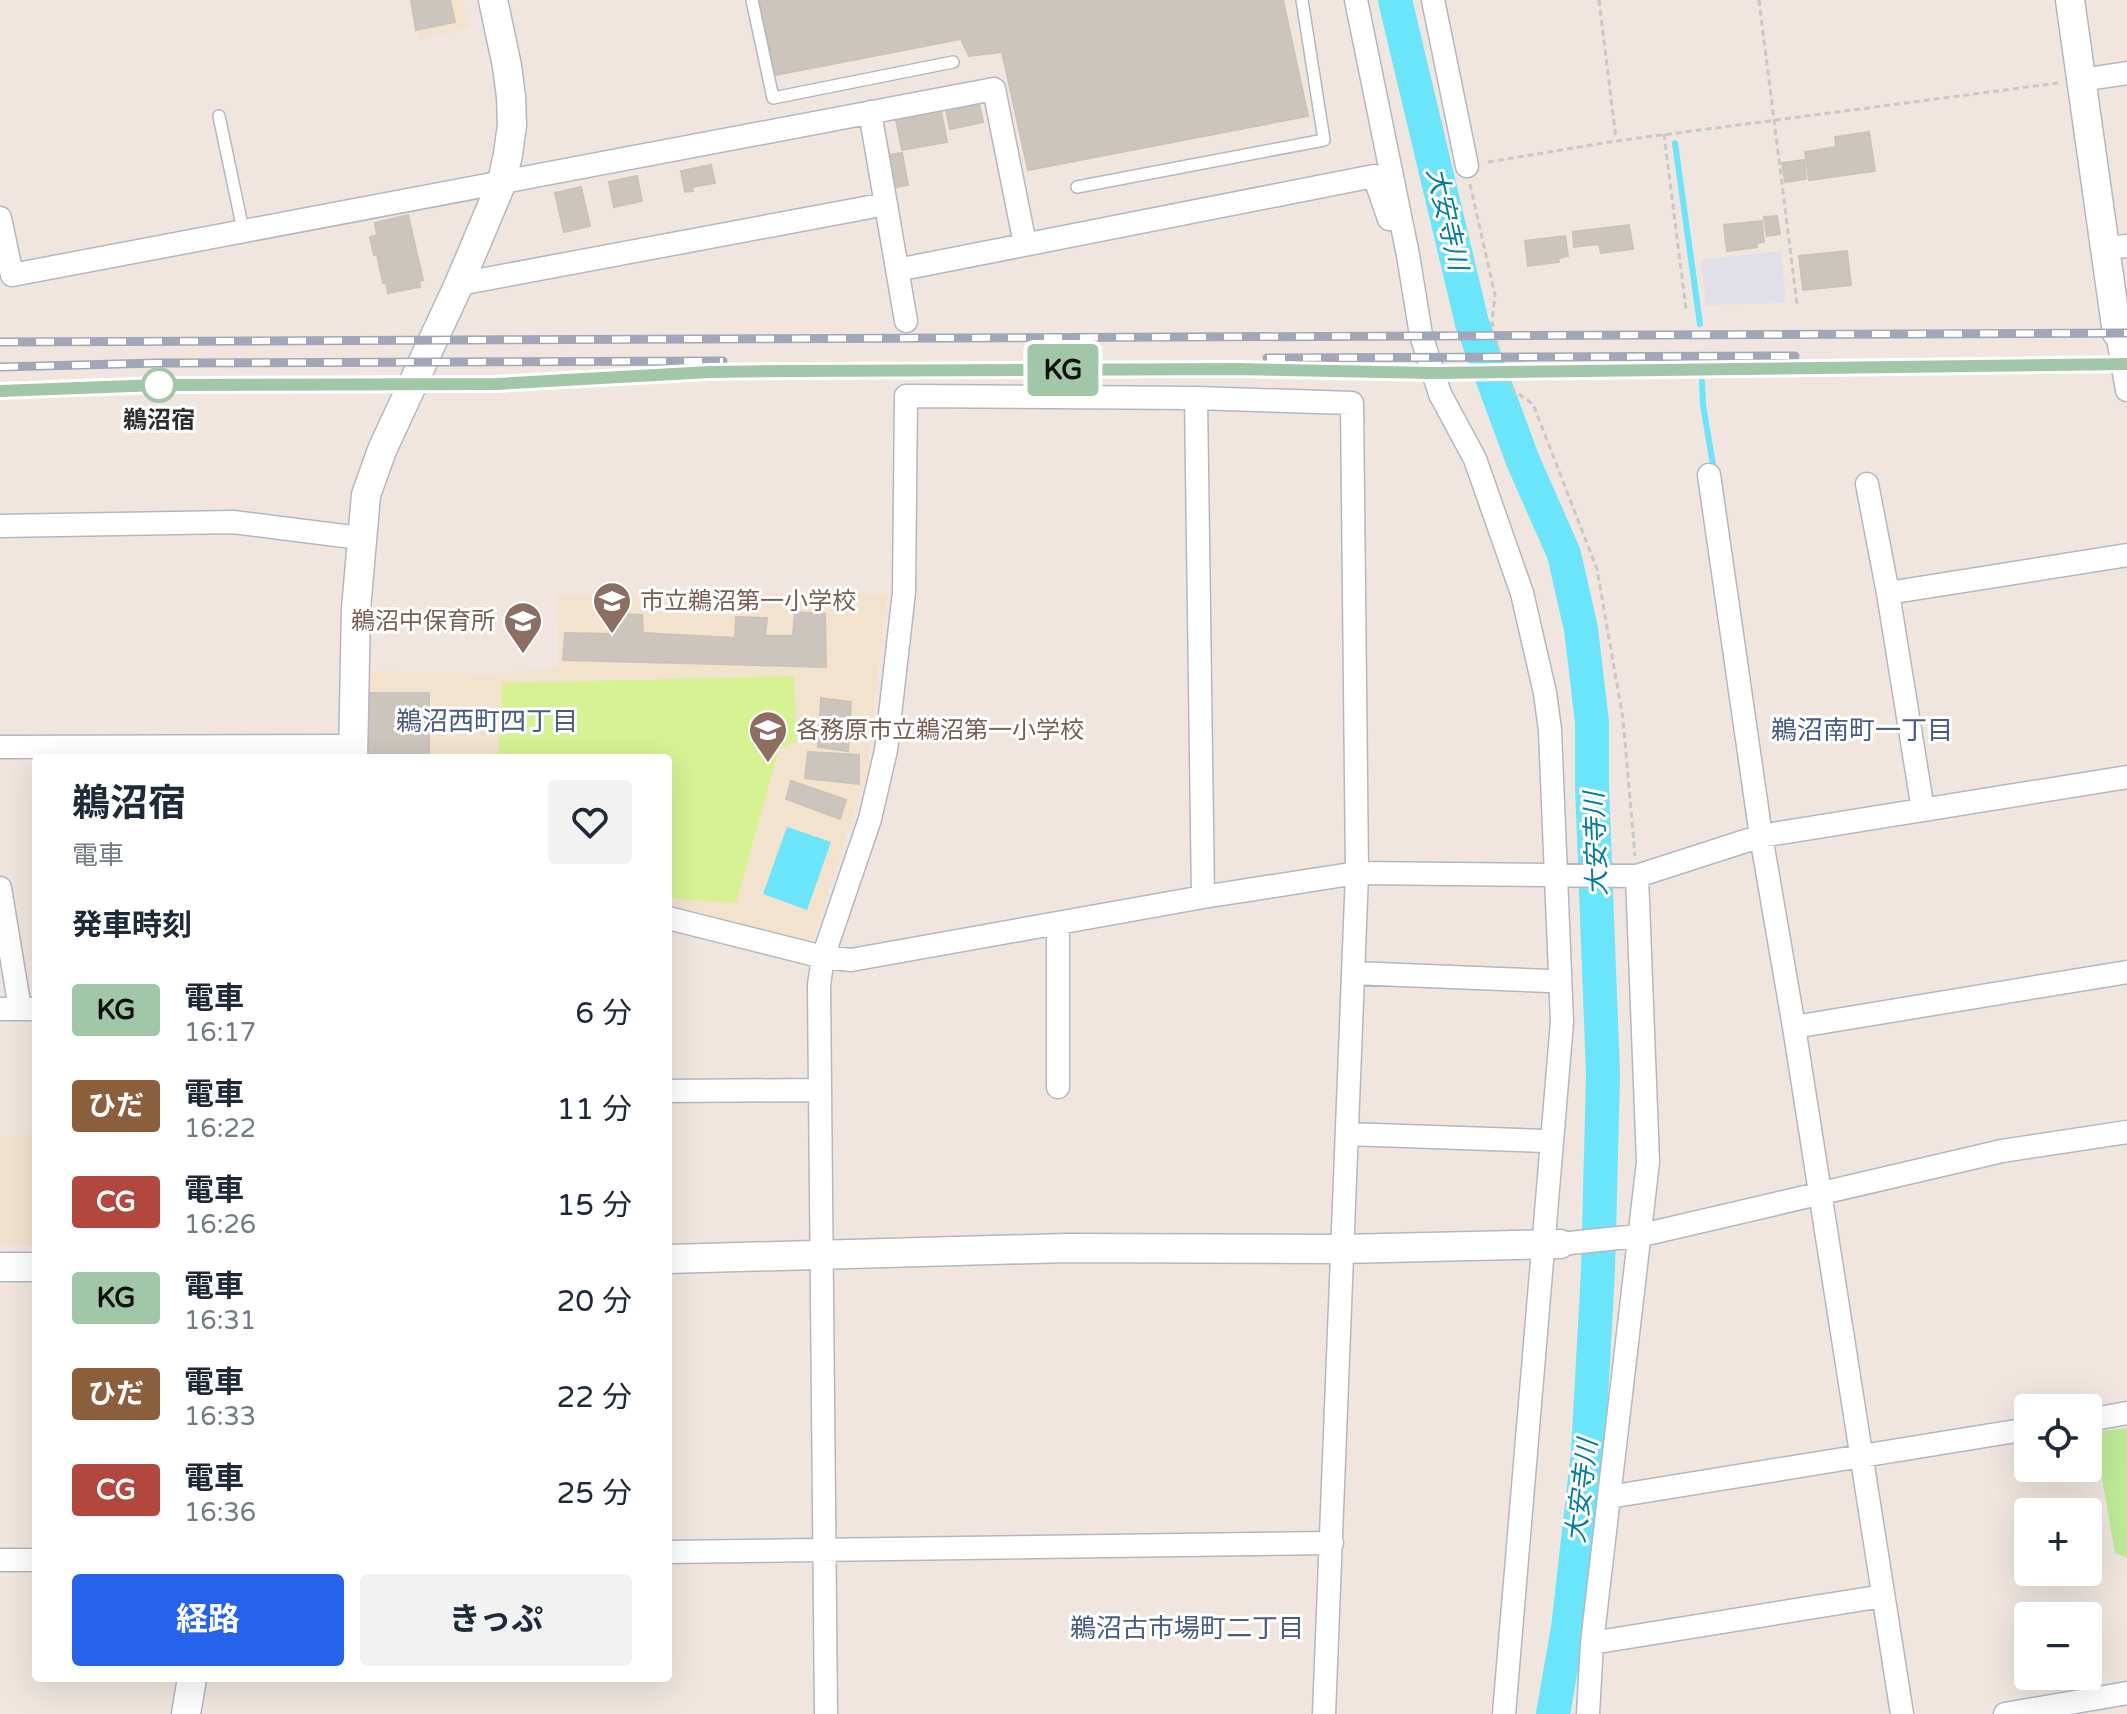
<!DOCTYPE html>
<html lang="ja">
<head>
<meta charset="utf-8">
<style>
  body { margin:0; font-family:"Varela Round","Noto Sans JP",sans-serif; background:#f2f2f3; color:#1f2937; height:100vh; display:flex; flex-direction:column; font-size:30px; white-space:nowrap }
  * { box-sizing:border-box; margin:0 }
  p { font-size:26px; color:#747a83 }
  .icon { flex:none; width:44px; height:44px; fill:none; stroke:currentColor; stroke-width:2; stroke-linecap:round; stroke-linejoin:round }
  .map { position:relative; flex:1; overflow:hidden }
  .sheet { position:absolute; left:32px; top:754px; width:640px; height:928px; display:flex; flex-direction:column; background:#fff; border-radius:8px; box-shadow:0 8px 32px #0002 }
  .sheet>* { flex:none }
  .badge { padding:0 16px; border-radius:6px; font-size:28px; line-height:52px }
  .controls { position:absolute; left:2014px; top:1394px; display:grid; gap:16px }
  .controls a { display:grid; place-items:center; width:88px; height:88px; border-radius:8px; background:#fff; box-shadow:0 8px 32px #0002; font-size:40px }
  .map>.badge { position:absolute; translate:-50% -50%; box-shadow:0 0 0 4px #fff }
  h2 { padding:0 40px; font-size:30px; line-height:72px }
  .round { display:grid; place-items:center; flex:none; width:84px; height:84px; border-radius:8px; background:#f2f2f3 }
  .head { display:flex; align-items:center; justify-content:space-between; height:136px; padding:0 40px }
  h1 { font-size:38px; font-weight:700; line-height:60px }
  .action { display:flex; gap:16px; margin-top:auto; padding:16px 40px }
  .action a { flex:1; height:92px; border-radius:8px; background:#2563eb; color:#fff; font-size:32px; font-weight:700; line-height:92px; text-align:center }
  .action a+a { background:#f2f2f3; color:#1f2937 }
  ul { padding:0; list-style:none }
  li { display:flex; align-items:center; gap:24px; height:96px; padding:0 40px }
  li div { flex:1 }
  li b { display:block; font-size:30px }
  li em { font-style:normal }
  li .badge { min-width:88px; font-weight:700; text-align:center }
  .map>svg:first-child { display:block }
</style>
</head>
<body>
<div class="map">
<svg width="2127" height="1714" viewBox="0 0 2127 1714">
  <rect width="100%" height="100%" fill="#f0e6df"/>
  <!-- industrial -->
  <path fill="#e1e0e8" d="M1781,251L1786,303L1706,305L1701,260Z"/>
  <!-- education -->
  <path fill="#f2e2ce" d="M410,0H462L469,28L419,39Z
    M557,594H887L867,771L810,948L668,911V758H358L355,671L494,674L558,668Z
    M36,1135V1246H0V1136Z"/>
  <!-- green -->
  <path fill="#beea98" d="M2127,1428V1558L2115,1553L2094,1432Z"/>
  <!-- pitch -->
  <path fill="#d6f293" d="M794,676L797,741L779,749L736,903L668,898V758H498L503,683Z"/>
  <!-- water -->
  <path fill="#6be5f9" d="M787,827L831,842L807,910L763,894Z"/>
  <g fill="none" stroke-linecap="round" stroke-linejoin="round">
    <!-- stream -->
    <path stroke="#6be5f9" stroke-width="6" d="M1675,143L1700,324
      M1702,382L1703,405L1714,471"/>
    <!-- river -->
    <path stroke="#6be5f9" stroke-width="34" d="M1395,0L1472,323L1523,461L1564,554L1581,629L1592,722V786L1603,1074L1598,1271L1588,1452L1568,1628L1553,1714"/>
  </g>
  <!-- building -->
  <path fill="#cbc5bd" stroke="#ccc2b8" stroke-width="2" d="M411,0H450L455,22L416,30Z
    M766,0H1283L1308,116L1028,170L1002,52L969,56L961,39L775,75L759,1Z
    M979,104L983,122L950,129L946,110Z
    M941,111L947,142L902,150L896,120Z
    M1869,132L1875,171L1809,180L1805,152L1836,147L1835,137Z
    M902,153L908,185L890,188L885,155Z
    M1804,160L1806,179L1785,182L1782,163Z
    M711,165L715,183L692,187L693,191L685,192L681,171Z
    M637,176L642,201L614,207L609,182Z
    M581,187L590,226L564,232L555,193Z
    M408,215L423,280L419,281L420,287L388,293L386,283H383L377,255H374L370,237L377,235L375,223Z
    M1777,216L1780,234L1767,236L1764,217Z
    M1762,221L1764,242L1757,243V247L1727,251L1724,225Z
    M1629,225L1633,249L1601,253L1599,244L1574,247L1573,232Z
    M1565,236L1568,256L1558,258L1559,262L1528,266L1525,241Z
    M1847,251L1851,285L1803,290L1799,256Z
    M795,612L825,614L826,667L563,660L565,633L615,634L614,614L642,615L643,633L735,638L736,617L767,618L765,636H793Z
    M360,693H429V758H361Z
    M821,698L851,702L848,751L818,747Z
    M808,752L859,755V784L805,778Z
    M791,781L846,800L840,819L786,799Z"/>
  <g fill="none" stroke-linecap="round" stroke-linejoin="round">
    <defs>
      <path id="service" d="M752,0L773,98L953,62
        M219,116L243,230
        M1077,187L1324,140L1302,0"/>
      <path id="minor" d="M1356,0L1408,255L1421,335L1440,394L1475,459L1522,593L1545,693L1550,730L1562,1022L1504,1714
        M1433,0L1467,166
        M2081,80L2127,73
        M870,112L906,321
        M0,218L12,275L994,89L1025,244
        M2106,248L2127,246
        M897,270L1374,176L1389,219
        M459,284L886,204
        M2117,333L2127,390
        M1196,398L1352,403L1357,873L1324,1714
        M1709,475L1761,836L1794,1027L1902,1714
        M1867,484L1888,593
        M0,526L233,522L360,538
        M0,747L353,746
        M1923,810L1888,593L2127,555
        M0,888L20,1009
        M668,918L823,957L851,960L1203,897L1357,873L1637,876L1761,836L2127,777
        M1058,923V1087
        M1353,973L1549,981
        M0,1009H36
        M1794,1027L2127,972
        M668,1091L819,1090
        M1347,1134L1544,1141
        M1560,1244L1638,1236L2002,1151L2127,1132
        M2088,1420L2127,1413
        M1609,1497L2028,1429
        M668,1552L1332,1543
        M0,1560H36
        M1592,1643L1883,1596
        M826,1714L819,985L823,957L870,819L886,750L904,592L906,396L1196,398L1203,897
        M1588,1714L1592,1643L1648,1162L1637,876
        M2005,1714L2127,1693"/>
      <path id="tertiary" d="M2070,0L2117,333
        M353,758L356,609L366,495L382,450L459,284L502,182L508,154L512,125L511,97L507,66L493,0
        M668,1259L1066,1248L1341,1249L1560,1244
        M0,1267H36
        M186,1714L192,1678"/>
    </defs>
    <!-- service casing -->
    <use href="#service" stroke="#b3b7c2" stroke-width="14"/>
    <!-- minor casing -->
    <use href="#minor" stroke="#b3b7c2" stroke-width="25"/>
    <!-- tertiary casing -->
    <use href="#tertiary" stroke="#b3b7c2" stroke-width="31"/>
    <!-- path -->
    <path stroke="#c8c8c8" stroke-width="3" stroke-dasharray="6 4" stroke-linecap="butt" d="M1599,0L1616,139
      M1759,0L1797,304
      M1664,134L1686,309
      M1488,162L1616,141L2058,83
      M1470,184L1495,295L1492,322L1504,377L1513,390L1533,404L1597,569L1623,719L1635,856"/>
    <!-- service -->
    <use href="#service" stroke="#fff" stroke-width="11"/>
    <!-- minor -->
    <use href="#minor" stroke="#fff" stroke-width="22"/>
    <!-- tertiary -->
    <use href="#tertiary" stroke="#fff" stroke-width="28"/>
    <defs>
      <path id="rail" d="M0,342L2127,333
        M1267,358L1795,356
        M0,367L157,363L723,361
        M0,391L158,385L496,384L792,371L1237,369L1433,373L2127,364"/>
    </defs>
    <!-- rail casing -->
    <use href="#rail" stroke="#a1a7b9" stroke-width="9"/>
    <!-- rail -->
    <use href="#rail" stroke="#fff" stroke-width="6" stroke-dasharray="18" stroke-linecap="butt"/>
  </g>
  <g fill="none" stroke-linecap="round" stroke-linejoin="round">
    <defs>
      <path id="line" d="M0,391L158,385L496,384L709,372L792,371L1237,369L1433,373L2127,364"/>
    </defs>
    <!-- line casing -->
    <use href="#line" stroke="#fff" stroke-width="18"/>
    <!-- line -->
    <use href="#line" stroke="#a2c7a8" stroke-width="12"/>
  </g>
  <!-- icons -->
  <defs>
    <symbol id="school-pin" viewBox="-11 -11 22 30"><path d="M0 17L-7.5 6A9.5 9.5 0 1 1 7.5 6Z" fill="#8d6e63" stroke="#fff"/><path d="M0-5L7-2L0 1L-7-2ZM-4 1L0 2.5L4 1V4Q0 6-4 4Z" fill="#fff"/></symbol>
  </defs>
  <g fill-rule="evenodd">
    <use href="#school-pin" x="590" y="579" width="44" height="60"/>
    <use href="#school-pin" x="501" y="599" width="44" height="60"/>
    <use href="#school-pin" x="746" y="708" width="44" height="60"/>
  </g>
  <!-- markers -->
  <circle fill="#fff" stroke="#a2c7a8" stroke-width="4" cx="159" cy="385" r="16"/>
  <g text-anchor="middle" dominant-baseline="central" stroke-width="6" stroke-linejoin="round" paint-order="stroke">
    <!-- stop labels -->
    <g font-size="24" font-weight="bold" fill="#2d2d2d" stroke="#fff">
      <text x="159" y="420">鵜沼宿</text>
    </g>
    <!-- education labels -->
    <g font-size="24" fill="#785e54" stroke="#fff" text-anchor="start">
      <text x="640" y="601">市立鵜沼第一小学校</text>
      <text x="495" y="621" text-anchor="end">鵜沼中保育所</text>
      <text x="796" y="730">各務原市立鵜沼第一小学校</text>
    </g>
    <!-- water labels -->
    <g font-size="26" font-style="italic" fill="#047c9c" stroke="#fff">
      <text transform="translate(1447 219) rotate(77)">大安寺川</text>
      <text transform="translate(1596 844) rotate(-92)">大安寺川</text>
      <text transform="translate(1582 1491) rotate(-83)">大安寺川</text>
    </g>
    <!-- neighbourhood labels -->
    <g font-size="26" fill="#495b83" stroke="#fff">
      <text x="487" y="721">鵜沼西町四丁目</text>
      <text x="1862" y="730">鵜沼南町一丁目</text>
      <text x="1187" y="1628">鵜沼古市場町二丁目</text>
    </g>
  </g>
</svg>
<div class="controls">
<a><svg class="icon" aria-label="locate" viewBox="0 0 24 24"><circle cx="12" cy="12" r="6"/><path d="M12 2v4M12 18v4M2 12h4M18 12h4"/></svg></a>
<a>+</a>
<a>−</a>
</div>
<b class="badge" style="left:1063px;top:370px;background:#a2c7a8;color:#111">KG</b>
<section class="sheet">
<div class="head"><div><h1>鵜沼宿</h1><p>電車</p></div><a class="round"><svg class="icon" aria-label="heart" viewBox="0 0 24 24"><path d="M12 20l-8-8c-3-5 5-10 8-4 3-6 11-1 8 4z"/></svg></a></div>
<h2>発車時刻</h2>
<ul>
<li><span class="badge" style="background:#a2c7a8;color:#111">KG</span><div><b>電車</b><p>16:17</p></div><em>6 分</em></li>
<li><span class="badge" style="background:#8b5e3c;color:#fff">ひだ</span><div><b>電車</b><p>16:22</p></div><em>11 分</em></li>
<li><span class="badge" style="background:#b2473e;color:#fff">CG</span><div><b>電車</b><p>16:26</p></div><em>15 分</em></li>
<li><span class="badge" style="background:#a2c7a8;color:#111">KG</span><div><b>電車</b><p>16:31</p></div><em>20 分</em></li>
<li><span class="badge" style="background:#8b5e3c;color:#fff">ひだ</span><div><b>電車</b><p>16:33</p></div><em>22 分</em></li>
<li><span class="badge" style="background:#b2473e;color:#fff">CG</span><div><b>電車</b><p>16:36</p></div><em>25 分</em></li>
</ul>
<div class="action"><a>経路</a><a>きっぷ</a></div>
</section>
</div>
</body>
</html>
